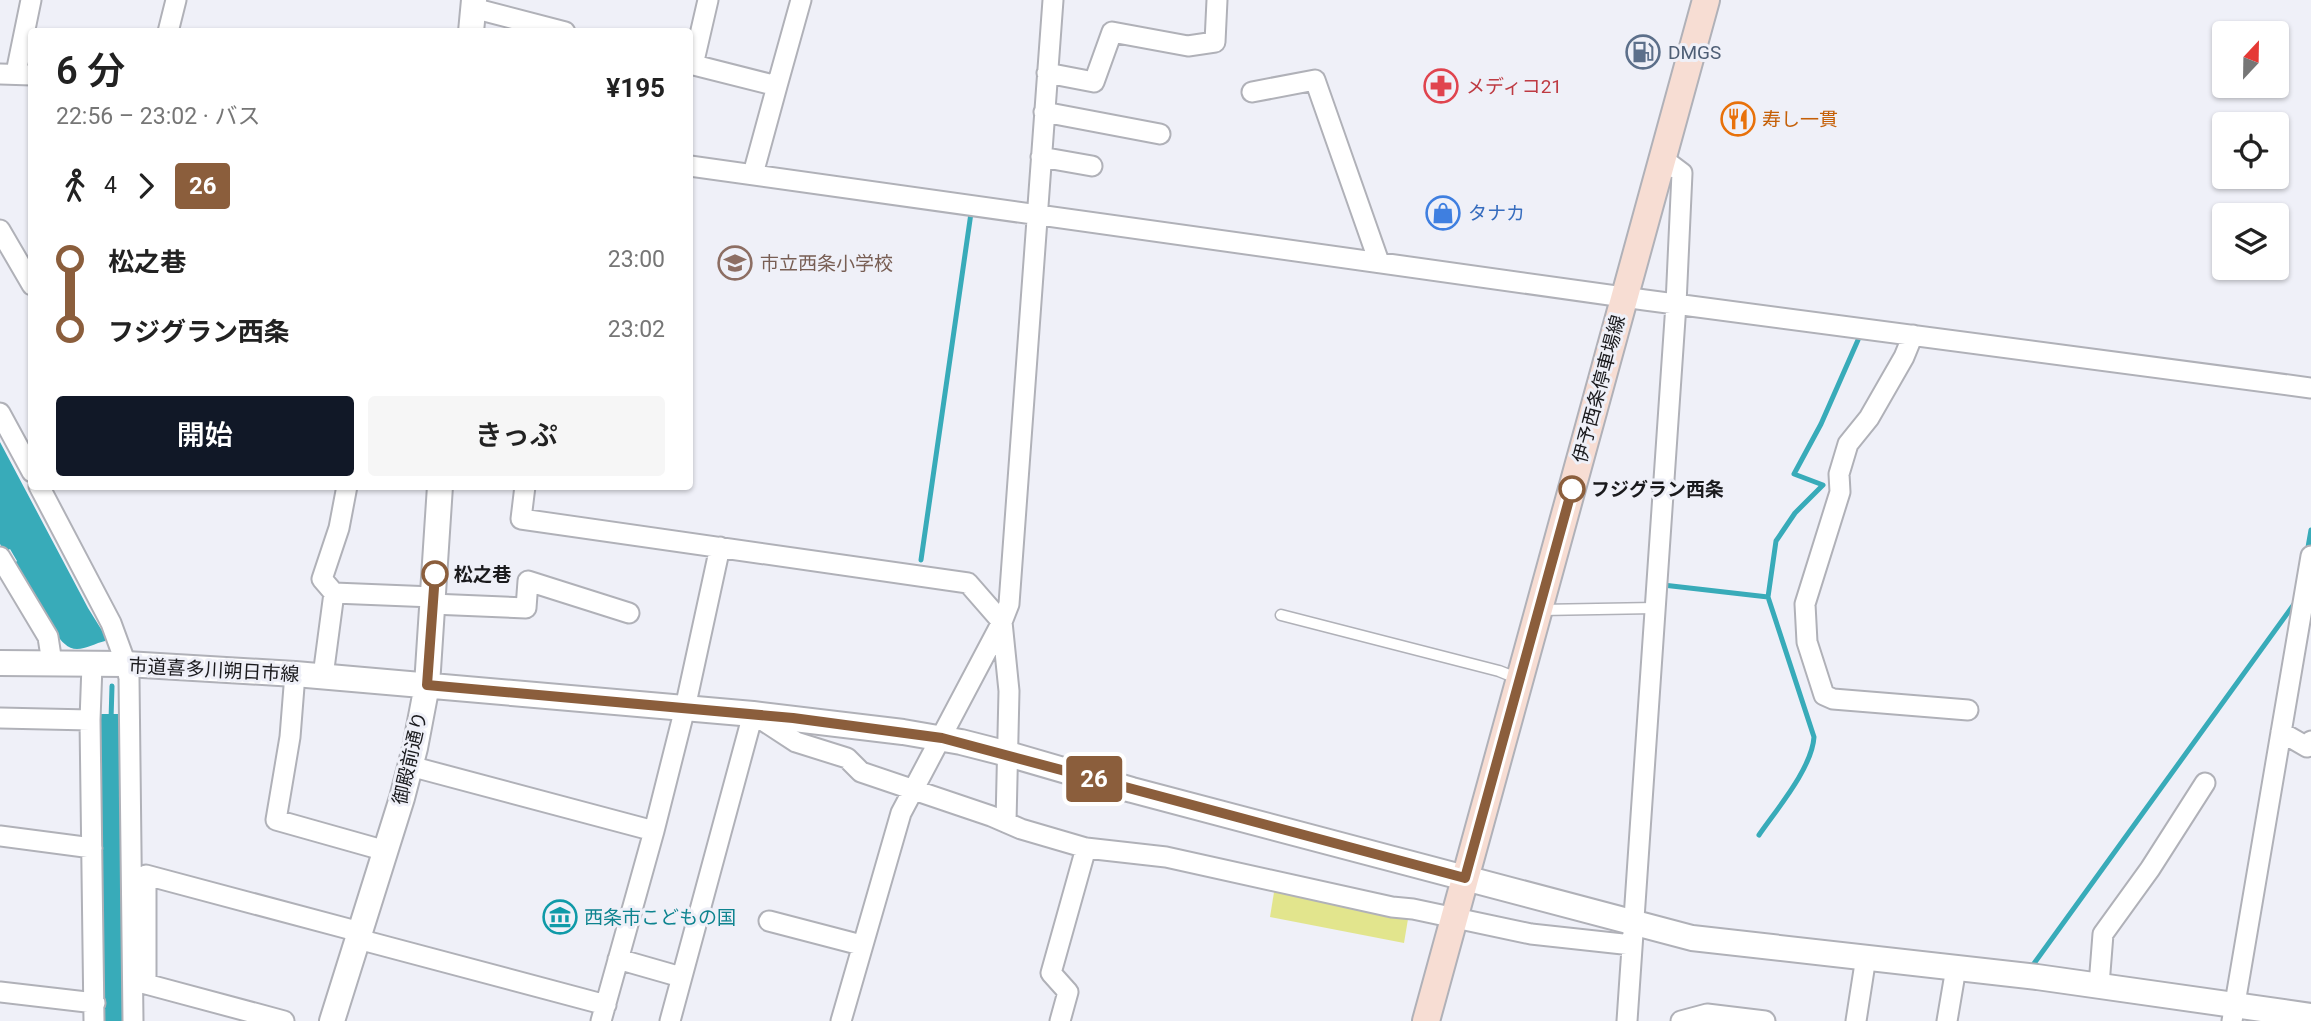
<!DOCTYPE html>
<html lang="ja">
<head>
<meta charset="utf-8">
<style>
  body { margin:0; font-family:Roboto,"Noto Sans JP",sans-serif; background:#f6f6f6; color:#222; height:100vh; display:flex; flex-direction:column; font-size:26px; white-space:nowrap }
  * { box-sizing:border-box; margin:0 }
  p { font-size:23px; color:#767676 }
  .icon { flex:none; width:38px; height:38px; fill:none; stroke:currentColor; stroke-width:2; stroke-linecap:round; stroke-linejoin:round }
  .map { position:relative; flex:1; overflow:hidden }
  .details { position:absolute; left:28px; top:28px; width:665px; height:462px; display:flex; flex-direction:column; background:#fff; border-radius:7px; box-shadow:0 2px 5px #0004 }
  .details>* { flex:none }
  .badge { padding:0 14px; border-radius:5px; font-size:24px; line-height:46px }
  .needle { width:46px; rotate:22deg }
  .controls { position:absolute; left:2212px; top:21px; display:grid; gap:14px }
  .controls a { display:grid; place-items:center; width:77px; height:77px; border-radius:7px; background:#fff; box-shadow:0 2px 5px #0004; font-size:35px }
  .map>.badge { position:absolute; translate:-50% -50%; box-shadow:0 0 0 4px #fff }
  .legs { display:flex; align-items:center; gap:10px; height:77px; padding:0 28px; font-size:23px }
  .legs p { margin-inline-start:auto }
  .head { display:flex; align-items:center; justify-content:space-between; height:119px; padding:0 28px }
  h1 { font-size:38px; font-weight:600; line-height:52px }
  .cta { display:flex; gap:14px; margin-top:auto; padding:14px 28px }
  .cta a { flex:1; height:80px; border-radius:7px; background:#111827; color:#fff; font-size:28px; font-weight:600; line-height:80px; text-align:center }
  .cta a+a { background:#f6f6f6; color:#222 }
  ul { padding:0 28px; list-style:none }
  li { display:flex; align-items:center; gap:24px; height:70px; font-size:26px }
  li i { display:grid; place-items:center; width:10px; height:100%; margin:0 9px; background:currentColor }
  li i::after { content:''; width:18px; height:18px; margin:-9px; border:5px solid; border-radius:50%; background:#fff }
  li p { margin-inline-start:auto }
  li:first-child i { background:linear-gradient(#0000 50%,currentColor 0) }
  li:last-child i { background:linear-gradient(currentColor 50%,#0000 0) }
  .map>svg:first-child { display:block }
</style>
</head>
<body>
<div class="map">
<svg width="2311" height="1021" viewBox="0 0 2311 1021">
  <rect width="100%" height="100%" fill="#eff0f8"/>
  <!-- green -->
  <path fill="#e2e58d" d="M1275,886L1409,913L1404,943L1270,917Z"/>
  <!-- water -->
  <path fill="#38abb9" d="M0,442L88,608L106,637L105,641C96,643 86,649 77,649C59,649 49,619 42,606L36,603L14,564L17,561L10,549L5,552L0,544Z
    M95,714H121L122,1021H96Z"/>
  <g fill="none" stroke-linecap="round" stroke-linejoin="round">
    <!-- stream -->
    <path stroke="#38abb9" stroke-width="5" d="M2307,553L2311,530
      M921,560L971,213L967,212
      M1663,585L1768,597
      M111,720L112,686
      M1759,835C1777,809 1812,768 1814,737L1768,597L1776,541L1795,513L1823,485L1794,474L1821,424L1858,340
      M2030,969L2297,600"/>
    <defs>
      <path id="service" d="M1540,610L1655,608
        M1281,615L1499,671L1519,679"/>
      <path id="minor" d="M473,8L565,32
        M168,32L176,0
        M690,64L777,86L753,174
        M693,65L708,0
        M16,73L31,0
        M1047,73L1094,82L1112,32L1188,46L1215,42L1217,0
        M0,74L32,75
        M777,86L801,0
        M1252,92L1315,80L1379,262
        M1044,112L1160,134
        M1041,157L1092,166
        M690,166L1645,300L2311,388
        M0,230L32,285
        M1913,335L1904,357L1869,418L1848,444L1839,474L1840,492L1805,604L1807,642L1824,695L1833,699L1968,710
        M0,413L32,472
        M39,486L111,623L126,664L129,678L133,1021
        M347,486L339,528L322,579L334,593L433,597
        M525,486L521,519L968,583L1002,622L1009,691L1006,822
        M0,557L48,637L52,663
        M432,604L526,608L528,581L629,613
        M92,665L90,720L94,1021
        M295,674L290,737L276,820L386,851
        M323,676L334,593
        M0,718L90,720
        M2281,732L2307,747L2311,741
        M410,766L654,831
        M0,836L92,848
        M769,921L861,945
        M358,939L606,1005
        M618,959L681,977
        M2099,985L2103,934L2150,869L2205,783
        M0,992L95,1003
        M284,1021L146,984V875L360,932
        M601,1021L654,831L685,708L720,547
        M670,1021L753,714L796,742L847,758L861,772L991,816L1021,829L1086,848L1166,857L1392,907L1413,909L1531,934L1632,945
        M841,1021L901,813L1002,622L1009,604L1053,0
        M1060,1021L1068,992L1051,973L1086,848
        M1627,1021L1676,304L1682,173L1662,158
        M1681,1021L1707,1014L1765,1021
        M1856,1021L1866,957
        M1947,1021L1956,968
        M2232,1021L2311,556"/>
      <path id="tertiary" d="M471,32L474,0
        M0,663L126,664L295,674L753,714L903,732L961,742L1008,754L1132,790L1692,938L2037,977L2311,1016
        M332,1021L402,798L415,748L427,685L440,486"/>
      <path id="secondary" d="M1426,1021L1706,0"/>
    </defs>
    <!-- service casing -->
    <use href="#service" stroke="#b0b1b8" stroke-width="13"/>
    <!-- minor casing -->
    <use href="#minor" stroke="#b0b1b8" stroke-width="23"/>
    <!-- tertiary casing -->
    <use href="#tertiary" stroke="#b0b1b8" stroke-width="28"/>
    <!-- secondary casing -->
    <use href="#secondary" stroke="#b0b1b8" stroke-width="30"/>
    <!-- service -->
    <use href="#service" stroke="#fff" stroke-width="10"/>
    <!-- minor -->
    <use href="#minor" stroke="#fff" stroke-width="19"/>
    <!-- tertiary -->
    <use href="#tertiary" stroke="#fff" stroke-width="24"/>
    <!-- secondary -->
    <use href="#secondary" stroke="#f7ddd3" stroke-width="26"/>
  </g>
  <g fill="none" stroke-linecap="round" stroke-linejoin="round">
    <defs>
      <path id="line-1" d="M435,574L427,685L793,718L942,738L1465,878L1572,489"/>
    </defs>
    <!-- line-1 casing -->
    <use href="#line-1" stroke="#fff" stroke-width="16"/>
    <!-- line-1 -->
    <use href="#line-1" stroke="#8b5e3c" stroke-width="10"/>
  </g>
  <!-- icons -->
  <defs>
    <symbol id="fuel-ring" viewBox="-11 -11 22 22"><circle r="9.5" fill="#eff0f8" stroke="#5c6f8a" stroke-width="1.5"/><path d="M-5.5-6h7V0h2V4h1.3V-2.5L3-4.5l.8-.8L6-3V5H2.5V1h-1V6h-7ZM-4.2-4.7v3.2H.2V-4.7Z" fill="#5c6f8a"/></symbol>
    <symbol id="pharmacy-ring" viewBox="-11 -11 22 22"><circle r="9.5" fill="#eff0f8" stroke="#e0444e" stroke-width="1.5"/><path d="M-2-6h4v4h4v4h-4v4h-4v-4h-4v-4h4Z" fill="#e0444e"/></symbol>
    <symbol id="restaurant-ring" viewBox="-11 -11 22 22"><circle r="9.5" fill="#eff0f8" stroke="#e8710a" stroke-width="1.5"/><path d="M-5-6h1v4h1v-4h1v4h1v-4h1v5L-1.5 .5V6h-2V.5L-5-1ZM5-6V6H3V1.5H1.5Q1.5-4 5-6Z" fill="#e8710a"/></symbol>
    <symbol id="shop-ring" viewBox="-11 -11 22 22"><circle r="9.5" fill="#eff0f8" stroke="#3f7fe0" stroke-width="1.5"/><path d="M-5-2.5h2.3a2.7 3.5 0 0 1 5.4 0H5L5.5 6h-11ZM-1.5-2.5h3a1.5 2.3 0 0 0-3 0Z" fill="#3f7fe0"/></symbol>
    <symbol id="school-ring" viewBox="-11 -11 22 22"><circle r="9.5" fill="#eff0f8" stroke="#8d6e63" stroke-width="1.5"/><path d="M0-5L7-2L0 1L-7-2ZM-4 1L0 2.5L4 1V4Q0 6-4 4Z" fill="#8d6e63"/></symbol>
    <symbol id="museum-ring" viewBox="-11 -11 22 22"><circle r="9.5" fill="#eff0f8" stroke="#0f9aa8" stroke-width="1.5"/><path d="M0-6L6-3V-2H-6V-3ZM-5-1h2V3h-2ZM-1-1h2V3h-2ZM3-1h2V3H3ZM-6 4H6V6H-6Z" fill="#0f9aa8"/></symbol>
  </defs>
  <g fill-rule="evenodd">
    <use href="#fuel-ring" x="1624" y="33" width="38" height="38"/>
    <use href="#pharmacy-ring" x="1422" y="67" width="38" height="38"/>
    <use href="#restaurant-ring" x="1719" y="100" width="38" height="38"/>
    <use href="#shop-ring" x="1424" y="194" width="38" height="38"/>
    <use href="#school-ring" x="716" y="244" width="38" height="38"/>
    <use href="#museum-ring" x="541" y="898" width="38" height="38"/>
  </g>
  <!-- markers -->
  <g fill="#fff" stroke="#8b5e3c" stroke-width="3.5">
    <circle cx="1572" cy="489" r="12"/>
    <circle cx="435" cy="574" r="12"/>
  </g>
  <g text-anchor="middle" dominant-baseline="central" stroke-width="6" stroke-linejoin="round" paint-order="stroke">
    <!-- service labels -->
    <g font-size="19" fill="#4e5e75" stroke="#eff0f8" text-anchor="start">
      <text x="1668" y="52">DMGS</text>
    </g>
    <!-- health labels -->
    <g font-size="19" fill="#be3a42" stroke="#eff0f8" text-anchor="start">
      <text x="1466" y="86">メディコ21</text>
    </g>
    <!-- food labels -->
    <g font-size="19" fill="#c56008" stroke="#eff0f8" text-anchor="start">
      <text x="1762" y="119">寿し一貫</text>
    </g>
    <!-- shop labels -->
    <g font-size="19" fill="#366cbe" stroke="#eff0f8" text-anchor="start">
      <text x="1468" y="213">タナカ</text>
    </g>
    <!-- education labels -->
    <g font-size="19" fill="#785e54" stroke="#eff0f8" text-anchor="start">
      <text x="760" y="263">市立西条小学校</text>
    </g>
    <!-- street labels -->
    <g font-size="19" fill="#1a1a1d" stroke="#eff0f8">
      <text transform="translate(1599 389) rotate(-75)">伊予西条停車場線</text>
      <text transform="translate(214 670) rotate(3)">市道喜多川朔日市線</text>
      <text transform="translate(410 758) rotate(-77)">御殿前通り</text>
    </g>
    <!-- stop labels -->
    <g font-size="19" font-weight="bold" fill="#1a1a1d" stroke="#eff0f8" text-anchor="start">
      <text x="1591" y="489">フジグラン西条</text>
      <text x="454" y="574">松之巷</text>
    </g>
    <!-- culture labels -->
    <g font-size="19" fill="#0d838f" stroke="#eff0f8" text-anchor="start">
      <text x="584" y="917">西条市こどもの国</text>
    </g>
  </g>
</svg>
<div class="controls">
<a><svg class="needle" viewBox="-14 -14 28 28"><path d="M0-13l5 13h-10z" fill="#e53935"/><path d="M0 13l5-13h-10z" fill="#767676"/></svg></a>
<a><svg class="icon" aria-label="locate" viewBox="0 0 24 24"><circle cx="12" cy="12" r="6"/><path d="M12 2v4M12 18v4M2 12h4M18 12h4"/></svg></a>
<a><svg class="icon" aria-label="layers" viewBox="0 0 24 24"><path d="M12 4l9 5-9 5-9-5zM3 14l9 5 9-5"/></svg></a>
</div>
<b class="badge" style="left:1094px;top:779px;background:#8b5e3c;color:#fff">26</b>
<section class="details">
<div class="head"><div><h1>6 分</h1><p>22:56 – 23:02 · バス</p></div><b>¥195</b></div>
<div class="legs"><svg class="icon" aria-label="walk" viewBox="0 0 24 24"><circle cx="13" cy="4" r="2"/><path d="M13 8l-2 6 4 7M11 14l-3 7M7 12l3-4h3l4 4"/></svg>4<svg class="icon" aria-label="forward" viewBox="0 0 24 24"><path d="M9 5l7 7-7 7"/></svg><b class="badge" style="background:#8b5e3c;color:#fff">26</b></div>
<ul>
<li><i style="color:#8b5e3c"></i><b>松之巷</b><p>23:00</p></li>
<li><i style="color:#8b5e3c"></i><b>フジグラン西条</b><p>23:02</p></li>
</ul>
<div class="cta"><a>開始</a><a>きっぷ</a></div>
</section>
</div>
</body>
</html>
